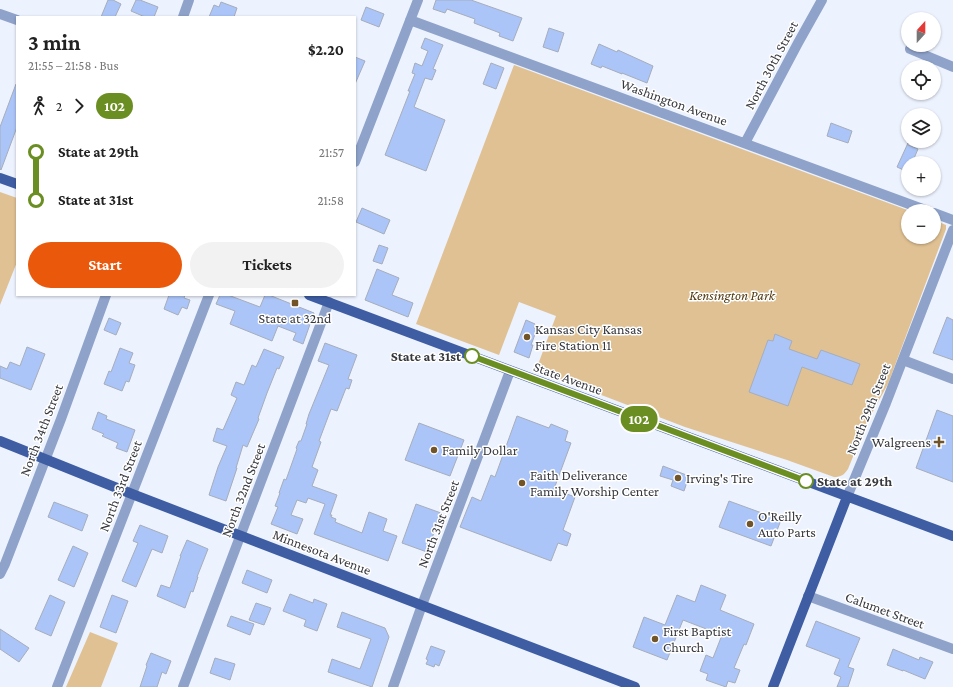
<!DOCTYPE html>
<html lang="en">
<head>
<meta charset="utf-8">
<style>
  body { margin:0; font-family:"Crimson Pro",serif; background:#f2f2f2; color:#222; height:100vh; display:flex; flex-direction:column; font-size:15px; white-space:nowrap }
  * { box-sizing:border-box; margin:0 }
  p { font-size:13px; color:#767676 }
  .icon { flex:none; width:22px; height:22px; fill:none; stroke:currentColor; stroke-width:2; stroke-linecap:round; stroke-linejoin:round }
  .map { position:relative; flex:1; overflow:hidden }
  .drawer { position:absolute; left:16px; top:16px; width:340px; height:280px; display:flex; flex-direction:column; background:#fff; border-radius:0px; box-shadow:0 1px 3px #0004 }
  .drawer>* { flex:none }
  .badge { padding:0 8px; border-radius:13px; font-size:14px; line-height:26px }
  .needle { width:26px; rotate:21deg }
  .controls { position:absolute; left:901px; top:12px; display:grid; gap:8px }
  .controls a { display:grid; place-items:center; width:40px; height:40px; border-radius:50%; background:#fff; box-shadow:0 1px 3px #0004; font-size:20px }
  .map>.badge { position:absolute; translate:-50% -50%; box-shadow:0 0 0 2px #fff }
  .legs { display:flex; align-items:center; gap:6px; height:44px; padding:0 12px; font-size:13px }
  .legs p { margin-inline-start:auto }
  .head { display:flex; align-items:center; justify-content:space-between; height:68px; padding:0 12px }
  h1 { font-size:22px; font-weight:700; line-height:30px }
  .button { display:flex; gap:8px; margin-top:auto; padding:8px 12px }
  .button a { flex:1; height:46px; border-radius:24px; background:#ea580c; color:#fff; font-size:16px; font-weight:700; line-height:46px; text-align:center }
  .button a+a { background:#f2f2f2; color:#222 }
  ul { padding:0 12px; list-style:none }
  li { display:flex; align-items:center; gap:14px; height:48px; font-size:15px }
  li i { display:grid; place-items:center; width:6px; height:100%; margin:0 5px; background:currentColor }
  li i::after { content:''; width:10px; height:10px; margin:-5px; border:3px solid; border-radius:50%; background:#fff }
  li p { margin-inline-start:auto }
  li:first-child i { background:linear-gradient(#0000 50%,currentColor 0) }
  li:last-child i { background:linear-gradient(currentColor 50%,#0000 0) }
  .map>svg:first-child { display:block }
</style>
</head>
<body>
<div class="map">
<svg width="953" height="687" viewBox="0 0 953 687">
  <rect width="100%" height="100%" fill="#ecf2fe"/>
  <!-- green -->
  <path fill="#e0c193" d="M514,65L910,211H908V237H934V220L946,225V229L888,384L867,422L848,469C844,475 841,477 834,477L787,460L685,427L536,370L556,316L519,302L499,355L416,324Z
    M0,192L17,198V262L0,305Z
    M90,632L118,643L101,687H66Z"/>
  <!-- building -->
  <path fill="#abc5f8" stroke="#a6adbb" d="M108,0H113L121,4L115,17H101Z
    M136,0H140L158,7L154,17H145L131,11Z
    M436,0H471L522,18L513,41L499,36L500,33L474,23L475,19L447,9L445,13L433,9Z
    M221,2L237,8L234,17H209L214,5L219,7Z
    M366,7L384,14L379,27L361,20Z
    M549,28L564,33L558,52L543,47Z
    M425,38L443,45L433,69L436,70L432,80L425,78L414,107L445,120L426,171L385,155L410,91H408L415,74L412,73L415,63L422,66L428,51L421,48Z
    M599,44L617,52L618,50L653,66L647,83L622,73V74L602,66L601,68L591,64Z
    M355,57L365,61L355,84Z
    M491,63L504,68L496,89L483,84Z
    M16,84L17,85V127L1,170L0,169V127Z
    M831,123L852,131L848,143L827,136Z
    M908,143V145L918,149L912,163H908V172L897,167Z
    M362,208L390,220L384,234L356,222Z
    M379,245L388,248L382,264L373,261Z
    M377,269L399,278L392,295L413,303L408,317L365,300Z
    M169,295H185L184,298L190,300L187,309L182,307L178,315L164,309Z
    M220,295H228L260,307L265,295H269L314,313L303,344L293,340L296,333L278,326L272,341L230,324L235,311L216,304Z
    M947,317L953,320V360L933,353Z
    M109,318L121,323L116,335L104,330Z
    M526,320L535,324L534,328L537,329L531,345H533L529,358L514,352Z
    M775,334L792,341L789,349L817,359L821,350L860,364L852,385L802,367L788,406L749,392L768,340L773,341Z
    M325,343L357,355L348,379L352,380L349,389L346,388L337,411L331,409L319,441L321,442L312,467L318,470L312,486L337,495L330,515H332L331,517L336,519L335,522L362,533L369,512L387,519L383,531L397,536L388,561L314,534L325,504L308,498L306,503L297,500L291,515L303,519L297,534L271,524L278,507L275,506L280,493H279L284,479L286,480L297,449L296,448L299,441H301L307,424H306L309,414L329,365L318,361Z
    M27,347L45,354L31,390L0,378V366L7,369L10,362L20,366Z
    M120,348L133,353L129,363L135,365L129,382L126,381L122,391L104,384L109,371L111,372Z
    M264,349L284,357L279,369L277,368L267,393L258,418L259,419L247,447L243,445L236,468H237L226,501L209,495L218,467L227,446L213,441L217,428L223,430L237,398L231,395L236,382L244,385L252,365L256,367Z
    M937,410L953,416V482L916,468Z
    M98,412L107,416L106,419L135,430L127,452L116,448L118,443L102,436L104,434L92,429Z
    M517,416L549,428L551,424L568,431L565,441L571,443L554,489L575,497L563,530L571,534L567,546L558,543L551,561L460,527L472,497L481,501L491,475L495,477Z
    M419,423L464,440L450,476L405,460Z
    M663,466L689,476L684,491L671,486L673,480L660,476Z
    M729,501L781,520L771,546L719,527Z
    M54,502L88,515L82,531L48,517Z
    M416,504L441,513L427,552L402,543Z
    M140,525L168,536L162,553L152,549L136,587L122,581L138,543L133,541Z
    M187,540L208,549L197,577H198L193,592L191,591L185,608L157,596L161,585L170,588L181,556H180Z
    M73,546L88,553L74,587L58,580Z
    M247,570L272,580L267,593L242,583Z
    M701,585L726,595L720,610L754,624L746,645L744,644L734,668L740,670L735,683L728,681L726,687L706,680L708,674L700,671L706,655L713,658L722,635L683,620L667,660L633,647L644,617L665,625L677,595L695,602Z
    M290,594L313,603L314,599L327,604L317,631L304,626L306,620L283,611Z
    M50,595L65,602L51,636L35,629Z
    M112,595L128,601L116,633L100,627Z
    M256,603L271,608L264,625L249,620Z
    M342,612L385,628L389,637L372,687L328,672L332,659L360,669L371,639L337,627Z
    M231,616L254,624L250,635L227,626Z
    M816,621L860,638L848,667L854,669L848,687H837L841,677L834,674L840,659L806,646Z
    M0,629L29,648L19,662L0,649Z
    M431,646L445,651L439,666L435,664L434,667L426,664L428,660L426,659Z
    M893,649L919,660L920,657L933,662L925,679L903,670V671L887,665Z
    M151,653L171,661L166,674L162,672L157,687H140L147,666L146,665Z
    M215,658L235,664L230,680L210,673Z"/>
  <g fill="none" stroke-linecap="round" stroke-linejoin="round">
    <!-- minor -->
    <path stroke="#8ea2ca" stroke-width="10" d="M0,14L17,20
      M183,17L189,0
      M410,20L928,211
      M910,49L953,67
      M745,143L798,43L822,0
      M355,162L418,0
      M934,213L953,220
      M903,360L953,379
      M847,497L886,403L953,230
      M0,574L5,564L61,419L106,295
      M808,596L953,649
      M57,687L209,295
      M183,687L329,302
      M393,687L422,605L510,371"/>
    <!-- major -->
    <path stroke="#3e5da3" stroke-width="10" d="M0,178L17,184
      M309,295L953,536
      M0,441L132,494L635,687
      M773,687L847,497"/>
  </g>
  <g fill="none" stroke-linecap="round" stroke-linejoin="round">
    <defs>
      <path id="line-1" d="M472,356L806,481"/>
    </defs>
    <!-- line-1 casing -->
    <use href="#line-1" stroke="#fff" stroke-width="9"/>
    <!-- line-1 -->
    <use href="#line-1" stroke="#6b8e23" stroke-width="6"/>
  </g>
  <!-- markers -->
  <g fill="#715528" stroke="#fff" stroke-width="1.5">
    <rect x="291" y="299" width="8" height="8" rx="2"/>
    <circle cx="527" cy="337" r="4"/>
    <path d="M937 436h4v4h4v4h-4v4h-4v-4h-4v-4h4z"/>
    <circle cx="434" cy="450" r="4"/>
    <circle cx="678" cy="478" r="4"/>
    <circle cx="522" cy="483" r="4"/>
    <circle cx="750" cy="524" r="4"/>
    <circle cx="655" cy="639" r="4"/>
  </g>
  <g fill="#fff" stroke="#6b8e23" stroke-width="2">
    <circle cx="472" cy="356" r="7"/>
    <circle cx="806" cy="481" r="7"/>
  </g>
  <g text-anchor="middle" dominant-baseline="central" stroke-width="3" stroke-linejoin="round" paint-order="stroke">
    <!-- street labels -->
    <g font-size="14" fill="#36383e" stroke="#fff">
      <text transform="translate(771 65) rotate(-62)">North 30th Street</text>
      <text transform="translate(674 102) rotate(20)">Washington Avenue</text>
      <text transform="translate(568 378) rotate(20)">State Avenue</text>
      <text transform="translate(868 409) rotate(-68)">North 29th Street</text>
      <text transform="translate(41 430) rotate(-69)">North 34th Street</text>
      <text transform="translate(120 486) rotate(-69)">North 33rd Street</text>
      <text transform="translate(243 490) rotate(-69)">North 32nd Street</text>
      <text transform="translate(438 524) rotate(-69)">North 31st Street</text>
      <text transform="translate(322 552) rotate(21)">Minnesota Avenue</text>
      <text transform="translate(885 610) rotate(20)">Calumet Street</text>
    </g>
    <!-- park labels -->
    <g font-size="14" font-style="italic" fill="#50380f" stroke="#fff">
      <text x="732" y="295">Kensington Park</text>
    </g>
    <!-- poi labels -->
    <g font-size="14" fill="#36383e" stroke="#fff" text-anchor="start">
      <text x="295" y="318" text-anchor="middle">State at 32nd</text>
      <text x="535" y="329">Kansas City Kansas<tspan x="535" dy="16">Fire Station 11</tspan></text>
      <text x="931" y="442" text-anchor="end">Walgreens</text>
      <text x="442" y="450">Family Dollar</text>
      <text x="530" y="475">Faith Deliverance<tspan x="530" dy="16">Family Worship Center</tspan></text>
      <text x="686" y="478">Irving's Tire</text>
      <text x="758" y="516">O'Reilly<tspan x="758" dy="16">Auto Parts</tspan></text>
      <text x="663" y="631">First Baptist<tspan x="663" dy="16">Church</tspan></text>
    </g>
    <!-- stop labels -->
    <g font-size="14" font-weight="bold" fill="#36383e" stroke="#fff" text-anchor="end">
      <text x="461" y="356">State at 31st</text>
      <text x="817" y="481" text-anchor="start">State at 29th</text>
    </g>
  </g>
</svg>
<div class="controls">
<a><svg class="needle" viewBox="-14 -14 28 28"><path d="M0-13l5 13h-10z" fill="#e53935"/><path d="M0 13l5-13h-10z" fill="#767676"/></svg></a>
<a><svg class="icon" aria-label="locate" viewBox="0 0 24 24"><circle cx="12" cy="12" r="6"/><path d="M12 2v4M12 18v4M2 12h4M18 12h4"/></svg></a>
<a><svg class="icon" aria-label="layers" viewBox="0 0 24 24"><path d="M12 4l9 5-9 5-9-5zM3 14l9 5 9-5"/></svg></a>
<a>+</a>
<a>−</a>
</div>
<b class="badge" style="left:639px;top:419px;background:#6b8e23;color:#fff">102</b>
<section class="drawer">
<div class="head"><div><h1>3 min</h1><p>21:55 – 21:58 · Bus</p></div><b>$2.20</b></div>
<div class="legs"><svg class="icon" aria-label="walk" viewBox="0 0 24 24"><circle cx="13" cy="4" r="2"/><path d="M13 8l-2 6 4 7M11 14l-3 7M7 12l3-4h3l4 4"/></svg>2<svg class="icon" aria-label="forward" viewBox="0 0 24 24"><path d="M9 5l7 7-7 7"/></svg><b class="badge" style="background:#6b8e23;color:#fff">102</b></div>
<ul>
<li><i style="color:#6b8e23"></i><b>State at 29th</b><p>21:57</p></li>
<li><i style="color:#6b8e23"></i><b>State at 31st</b><p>21:58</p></li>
</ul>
<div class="button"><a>Start</a><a>Tickets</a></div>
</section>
</div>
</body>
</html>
